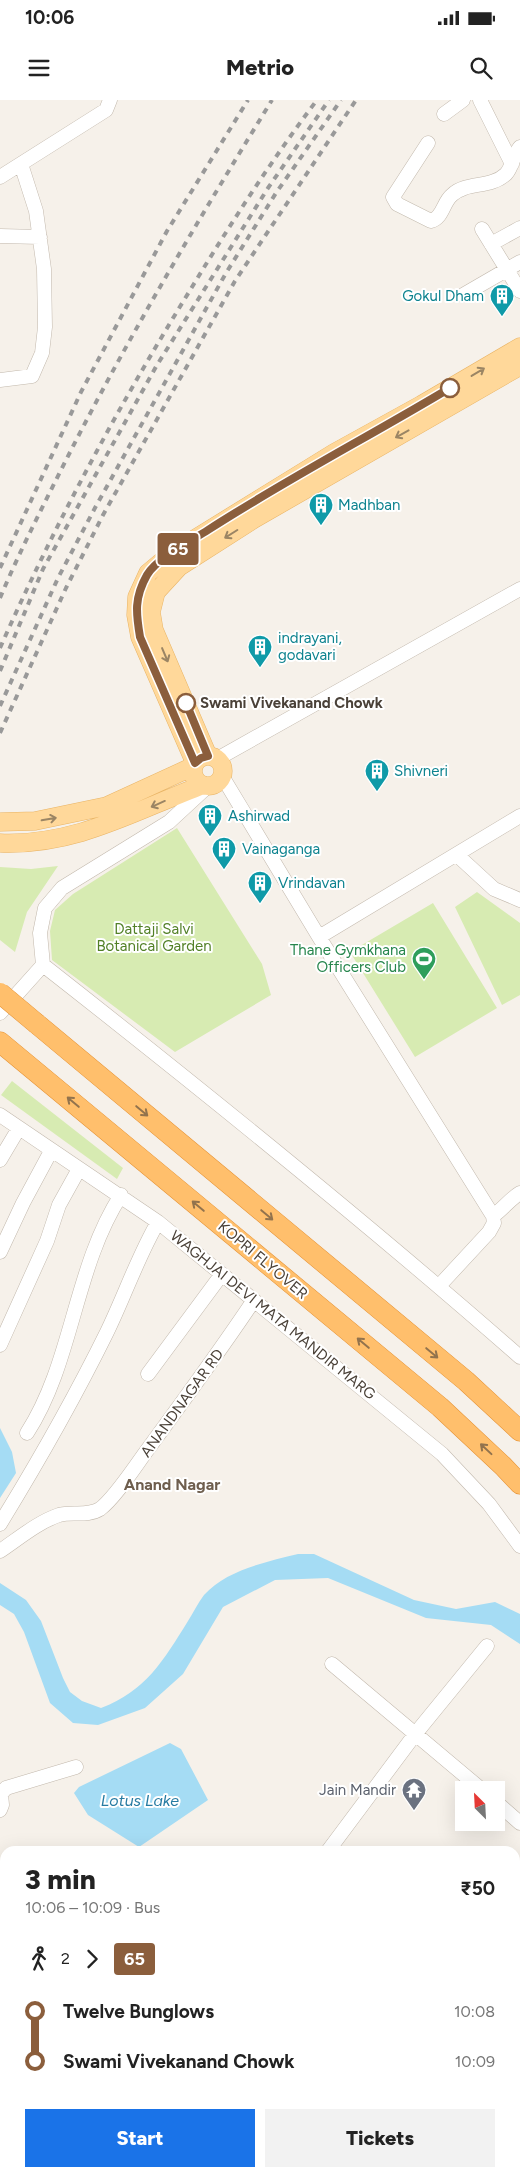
<!DOCTYPE html>
<html lang="en">
<head>
<meta charset="utf-8">
<style>
  body { margin:0; font-family:Figtree,sans-serif; background:#f2f2f2; color:#222; height:100vh; display:flex; flex-direction:column; font-size:19px; white-space:nowrap }
  * { box-sizing:border-box; margin:0 }
  p { font-size:16px; color:#767676 }
  .icon { flex:none; width:28px; height:28px; fill:none; stroke:currentColor; stroke-width:2; stroke-linecap:round; stroke-linejoin:round }
  .map { position:relative; flex:1; overflow:hidden }
  .side { position:absolute; left:0px; top:1746px; width:520px; height:331px; display:flex; flex-direction:column; background:#fff; border-radius:15px 15px 0 0; box-shadow:0 5px 20px #0002 }
  .side>* { flex:none }
  .badge { padding:0 10px; border-radius:4px; font-size:18px; line-height:32px }
  .needle { width:32px; rotate:336deg }
  .controls { position:absolute; left:455px; top:1681px; display:grid; gap:10px }
  .controls a { display:grid; place-items:center; width:50px; height:50px; border-radius:0px; background:#fff; box-shadow:0 5px 20px #0002; font-size:25px }
  .map>.badge { position:absolute; translate:-50% -50%; box-shadow:0 0 0 2px #fff }
  .legs { display:flex; align-items:center; gap:8px; height:55px; padding:0 25px; font-size:16px }
  .legs p { margin-inline-start:auto }
  .head { display:flex; align-items:center; justify-content:space-between; height:85px; padding:0 25px }
  h1 { font-size:28px; font-weight:800; line-height:38px }
  .primary-button { display:flex; gap:10px; margin-top:auto; padding:10px 25px }
  .primary-button a { flex:1; height:58px; border-radius:0px; background:#1a73e8; color:#fff; font-size:20px; font-weight:800; line-height:58px; text-align:center }
  .primary-button a+a { background:#f2f2f2; color:#222 }
  ul { padding:0 25px; list-style:none }
  li { display:flex; align-items:center; gap:18px; height:50px; font-size:19px }
  li i { display:grid; place-items:center; width:8px; height:100%; margin:0 6px; background:currentColor }
  li i::after { content:''; width:12px; height:12px; margin:-6px; border:4px solid; border-radius:50%; background:#fff }
  li p { margin-inline-start:auto }
  li:first-child i { background:linear-gradient(#0000 50%,currentColor 0) }
  li:last-child i { background:linear-gradient(currentColor 50%,#0000 0) }
  .status { display:flex; justify-content:space-between; align-items:center; height:35px; padding:0 25px; background:#fff; direction:ltr }
  .status svg { height:14px; fill:currentColor }
  header { display:flex; justify-content:space-between; align-items:center; height:65px; padding:0 25px; background:#fff; font-size:22px; font-weight:800 }
  .map>svg:first-child { display:block }
</style>
</head>
<body>
<div class="status"><b>10:06</b><svg viewBox="0 0 49 12"><path d="M0 12V9h3v3zM5 12V6h3v6zM10 12V3h3v9zM15 12V0h3v12zM26 1h20v11H26zM47 4h2v5h-2z"/></svg></div>
<header><svg class="icon" aria-label="menu" viewBox="0 0 24 24"><path d="M4 6h16M4 12h16M4 18h16"/></svg>Metrio<svg class="icon" aria-label="search" viewBox="0 0 24 24"><circle cx="10" cy="10" r="6"/><path d="M15 15l6 6"/></svg></header>
<div class="map">
<svg width="520" height="2077" viewBox="0 0 520 2077">
  <rect width="100%" height="100%" fill="#f6f1ea"/>
  <!-- green -->
  <path fill="#d7ebb2" d="M177,728L262,864L271,895L175,952L52,860L50,831L55,810L73,794Z
    M58,766L27,812L15,852L0,840V767L31,769Z
    M477,792L520,823V895L502,905L455,807Z
    M433,803L497,908L415,957L350,852Z
    M12,981L123,1068L117,1079L1,995Z"/>
  <!-- water -->
  <path fill="#a5dcf4" d="M0,1328L12,1352L16,1373L0,1398Z
    M298,1454H314L414,1500L456,1509L495,1502L520,1514V1544L491,1525L426,1518L328,1478L275,1480L223,1507L183,1574L145,1608L98,1625L73,1623L50,1603L24,1532L14,1514L0,1505V1483L26,1500L41,1521L63,1578L70,1592L82,1601L101,1608C146,1591 163,1561 188,1521C193,1513 198,1503 204,1495C226,1470 266,1462 298,1454Z
    M170,1643L181,1649L208,1700L139,1747L88,1715L74,1693L79,1687Z
    M520,1983V2077H488L473,2073L515,2072V1985Z"/>
  <g fill="none" stroke-linecap="round" stroke-linejoin="round">
    <defs>
      <path id="minor" d="M480,0L512,64
        M444,14L463,0
        M428,43L393,97L397,104L431,121C443,118 443,102 452,95C467,81 490,89 506,74C513,66 513,55 520,47
        M0,77L106,10L110,0
        M482,129L520,191
        M0,136L40,137
        M491,144L520,128
        M463,195L520,162
        M0,280L32,276L42,253L45,227L44,169L36,111L21,64
        M217,659L520,489
        M222,676L319,837L493,1116L494,1123L489,1132L439,1186
        M208,686L169,722L62,788L45,808L40,833L43,865C205,992 365,1121 520,1257
        M457,755L494,789L520,800
        M319,837L520,716
        M0,913L43,865
        M0,1015L158,1122L442,1354L489,1404L520,1446
        M0,1060L19,1028
        M493,1116C503,1109 510,1099 520,1093
        M0,1152L23,1103L51,1051
        M0,1245L47,1141L59,1105L79,1069
        M148,1274L222,1174
        M27,1333C73,1262 74,1168 121,1095
        M0,1424C38,1362 75,1297 107,1232C125,1195 138,1156 158,1122
        M0,1451C18,1439 38,1422 59,1415C72,1411 87,1417 100,1409C115,1398 136,1365 148,1349C184,1300 220,1251 254,1200
        M332,1564L482,1690
        M496,1702L520,1723
        M0,1710L2,1705L1,1694L6,1688L76,1667
        M328,1751L416,1633L487,1546
        M0,2067H5
        M57,2072L109,2077"/>
      <path id="major" d="M193 671a15 15 0 1 1 30 0a15 15 0 1 1-30 0Z
        M208,656L154,530L151,512L156,492L179,467L254,419L520,266
        M195,663L140,537L136,515L137,497L148,473L172,453L334,353L421,305L520,247
        M0,722L35,721L107,706L194,666
        M0,743C76,746 134,711 203,685"/>
      <path id="highway" d="M37,924L466,1281L520,1331
        M0,942L440,1307L503,1366L520,1384"/>
    </defs>
    <!-- minor casing -->
    <use href="#minor" stroke="#c2b8ac" stroke-width="15"/>
    <!-- major casing -->
    <use href="#major" stroke="#e9b465" stroke-width="19"/>
    <!-- highway casing -->
    <use href="#highway" stroke="#e59235" stroke-width="21"/>
    <!-- minor -->
    <use href="#minor" stroke="#fff" stroke-width="14"/>
    <!-- major -->
    <use href="#major" stroke="#ffd89a" stroke-width="18"/>
    <!-- highway -->
    <use href="#highway" stroke="#ffbf6c" stroke-width="20"/>
    <!-- rail -->
    <path stroke="#999" stroke-width="4" stroke-dasharray="6 6" stroke-linecap="butt" d="M0,468L81,292L167,131L248,0
      M0,498C18,455 39,414 60,372C124,244 197,122 272,0
      M0,548C55,424 118,307 189,192C229,126 271,61 317,0
      M0,571L43,469L157,265L268,88L329,0
      M0,606L58,478L96,406L226,173L276,93L341,0
      M0,633L66,488L103,415L235,181L356,0"/>
    <defs>
      <path id="highway-bridge" d="M0,893L37,924"/>
    </defs>
    <!-- highway-bridge casing -->
    <use href="#highway-bridge" stroke="#e59235" stroke-width="21" stroke-linecap="butt"/>
    <!-- highway-bridge -->
    <use href="#highway-bridge" stroke="#ffbf6c" stroke-width="20"/>
  </g>
  <!-- one-way arrows -->
  <defs><path id="oneway-shaft" d="M-6 0H5M1.5-3L5.5 0L1.5 3" fill="none" stroke-width="1.6" stroke-linecap="round" stroke-linejoin="round" transform="scale(1.25)"/></defs>
  <g stroke="#9b8564">
    <use href="#oneway-shaft" transform="translate(478 272) rotate(-31)"/>
    <use href="#oneway-shaft" transform="translate(402 334) rotate(151)"/>
    <use href="#oneway-shaft" transform="translate(231 434) rotate(148)"/>
    <use href="#oneway-shaft" transform="translate(165 555) rotate(67)"/>
    <use href="#oneway-shaft" transform="translate(158 704) rotate(156)"/>
    <use href="#oneway-shaft" transform="translate(49 719) rotate(-10)"/>
  </g>
  <g stroke="#92734d">
    <use href="#oneway-shaft" transform="translate(73 1002) rotate(-140)"/>
    <use href="#oneway-shaft" transform="translate(142 1011) rotate(40)"/>
    <use href="#oneway-shaft" transform="translate(198 1106) rotate(-140)"/>
    <use href="#oneway-shaft" transform="translate(267 1115) rotate(40)"/>
    <use href="#oneway-shaft" transform="translate(363 1243) rotate(-140)"/>
    <use href="#oneway-shaft" transform="translate(432 1253) rotate(40)"/>
    <use href="#oneway-shaft" transform="translate(486 1349) rotate(-137)"/>
  </g>
  <g fill="none" stroke-linecap="round" stroke-linejoin="round">
    <defs>
      <path id="line-1" d="M186,603L208,656L201,658L195,663L140,537C136,513 134,498 147,475C157,458 191,441 208,430C287,379 370,336 450,288"/>
    </defs>
    <!-- line-1 casing -->
    <use href="#line-1" stroke="#fff" stroke-width="11"/>
    <!-- line-1 -->
    <use href="#line-1" stroke="#8b5e3c" stroke-width="8"/>
  </g>
  <!-- icons -->
  <defs>
    <symbol id="building-pin" viewBox="-11 -11 22 30"><path d="M0 17L-7.5 6A9.5 9.5 0 1 1 7.5 6Z" fill="#0f9aa8" stroke="#fff"/><path d="M-4-6H4V6H1V3H-1V6H-4ZM-2.5-4.3h1.7v1.8h-1.7ZM.8-4.3h1.7v1.8H.8ZM-2.5-1h1.7V.8h-1.7ZM.8-1h1.7V.8H.8Z" fill="#fff"/></symbol>
    <symbol id="stadium-pin" viewBox="-11 -11 22 30"><path d="M0 17L-7.5 6A9.5 9.5 0 1 1 7.5 6Z" fill="#2e9e5b" stroke="#fff"/><path d="M0-5a6.5 5 0 1 0 0 10a6.5 5 0 1 0 0-10ZM-3.5-1.8h7v3.6h-7Z" fill="#fff"/></symbol>
    <symbol id="temple-pin" viewBox="-11 -11 22 30"><path d="M0 17L-7.5 6A9.5 9.5 0 1 1 7.5 6Z" fill="#6b7280" stroke="#fff"/><path d="M0-6L5-2H3V0L6.5 2.5H4V6H1.5V3h-3V6H-4V2.5H-6.5L-3 0V-2H-5Z" fill="#fff"/></symbol>
  </defs>
  <g fill-rule="evenodd">
    <use href="#building-pin" x="488" y="182" width="28" height="38"/>
    <use href="#building-pin" x="307" y="391" width="28" height="38"/>
    <use href="#building-pin" x="246" y="533" width="28" height="38"/>
    <use href="#building-pin" x="363" y="657" width="28" height="38"/>
    <use href="#building-pin" x="196" y="702" width="28" height="38"/>
    <use href="#building-pin" x="210" y="735" width="28" height="38"/>
    <use href="#building-pin" x="246" y="769" width="28" height="38"/>
    <use href="#stadium-pin" x="410" y="845" width="28" height="38"/>
    <use href="#temple-pin" x="400" y="1676" width="28" height="38"/>
  </g>
  <!-- markers -->
  <g fill="#fff" stroke="#8b5e3c" stroke-width="2.5">
    <circle cx="450" cy="288" r="9"/>
    <circle cx="186" cy="603" r="9"/>
  </g>
  <g text-anchor="middle" dominant-baseline="central" stroke-width="4" stroke-linejoin="round" paint-order="stroke">
    <!-- culture labels -->
    <g font-size="15" fill="#0d838f" stroke="#fff" text-anchor="start">
      <text x="484" y="196" text-anchor="end">Gokul Dham</text>
      <text x="338" y="405">Madhban</text>
      <text x="278" y="538">indrayani,<tspan x="278" dy="17">godavari</tspan></text>
      <text x="394" y="671">Shivneri</text>
      <text x="228" y="716">Ashirwad</text>
      <text x="242" y="749">Vainaganga</text>
      <text x="278" y="783">Vrindavan</text>
    </g>
    <!-- stop labels -->
    <g font-size="15" font-weight="bold" fill="#4a4138" stroke="#fff" text-anchor="start">
      <text x="200" y="603">Swami Vivekanand Chowk</text>
    </g>
    <!-- park labels -->
    <g font-size="15" fill="#528027" stroke="#fff">
      <text x="154" y="829">Dattaji Salvi<tspan x="154" dy="17">Botanical Garden</tspan></text>
    </g>
    <!-- leisure labels -->
    <g font-size="15" fill="#27864d" stroke="#fff" text-anchor="end">
      <text x="406" y="850">Thane Gymkhana<tspan x="406" dy="17">Officers Club</tspan></text>
    </g>
    <!-- street labels -->
    <g font-size="15" fill="#4a4138" stroke="#fff">
      <text transform="translate(263 1160) rotate(40)">KOPRI FLYOVER</text>
      <text transform="translate(273 1215) rotate(39)">WAGHJAI DEVI MATA MANDIR MARG</text>
      <text transform="translate(182 1303) rotate(-54)">ANANDNAGAR RD</text>
    </g>
    <!-- worship labels -->
    <g font-size="15" fill="#5b616d" stroke="#fff" text-anchor="end">
      <text x="396" y="1690">Jain Mandir</text>
    </g>
    <!-- neighbourhood labels -->
    <g font-size="16" font-weight="bold" fill="#6e5e4e" stroke="#fff">
      <text x="172" y="1384">Anand Nagar</text>
    </g>
    <!-- water labels -->
    <g font-size="16" font-style="italic" fill="#277ba2" stroke="#fff">
      <text x="140" y="1700">Lotus Lake</text>
    </g>
  </g>
</svg>
<div class="controls">
<a><svg class="needle" viewBox="-14 -14 28 28"><path d="M0-13l5 13h-10z" fill="#e53935"/><path d="M0 13l5-13h-10z" fill="#767676"/></svg></a>
</div>
<b class="badge" style="left:178px;top:449px;background:#8b5e3c;color:#fff">65</b>
<section class="side">
<div class="head"><div><h1>3 min</h1><p>10:06 – 10:09 · Bus</p></div><b>₹50</b></div>
<div class="legs"><svg class="icon" aria-label="walk" viewBox="0 0 24 24"><circle cx="13" cy="4" r="2"/><path d="M13 8l-2 6 4 7M11 14l-3 7M7 12l3-4h3l4 4"/></svg>2<svg class="icon" aria-label="forward" viewBox="0 0 24 24"><path d="M9 5l7 7-7 7"/></svg><b class="badge" style="background:#8b5e3c;color:#fff">65</b></div>
<ul>
<li><i style="color:#8b5e3c"></i><b>Twelve Bunglows</b><p>10:08</p></li>
<li><i style="color:#8b5e3c"></i><b>Swami Vivekanand Chowk</b><p>10:09</p></li>
</ul>
<div class="primary-button"><a>Start</a><a>Tickets</a></div>
</section>
</div>
</body>
</html>
